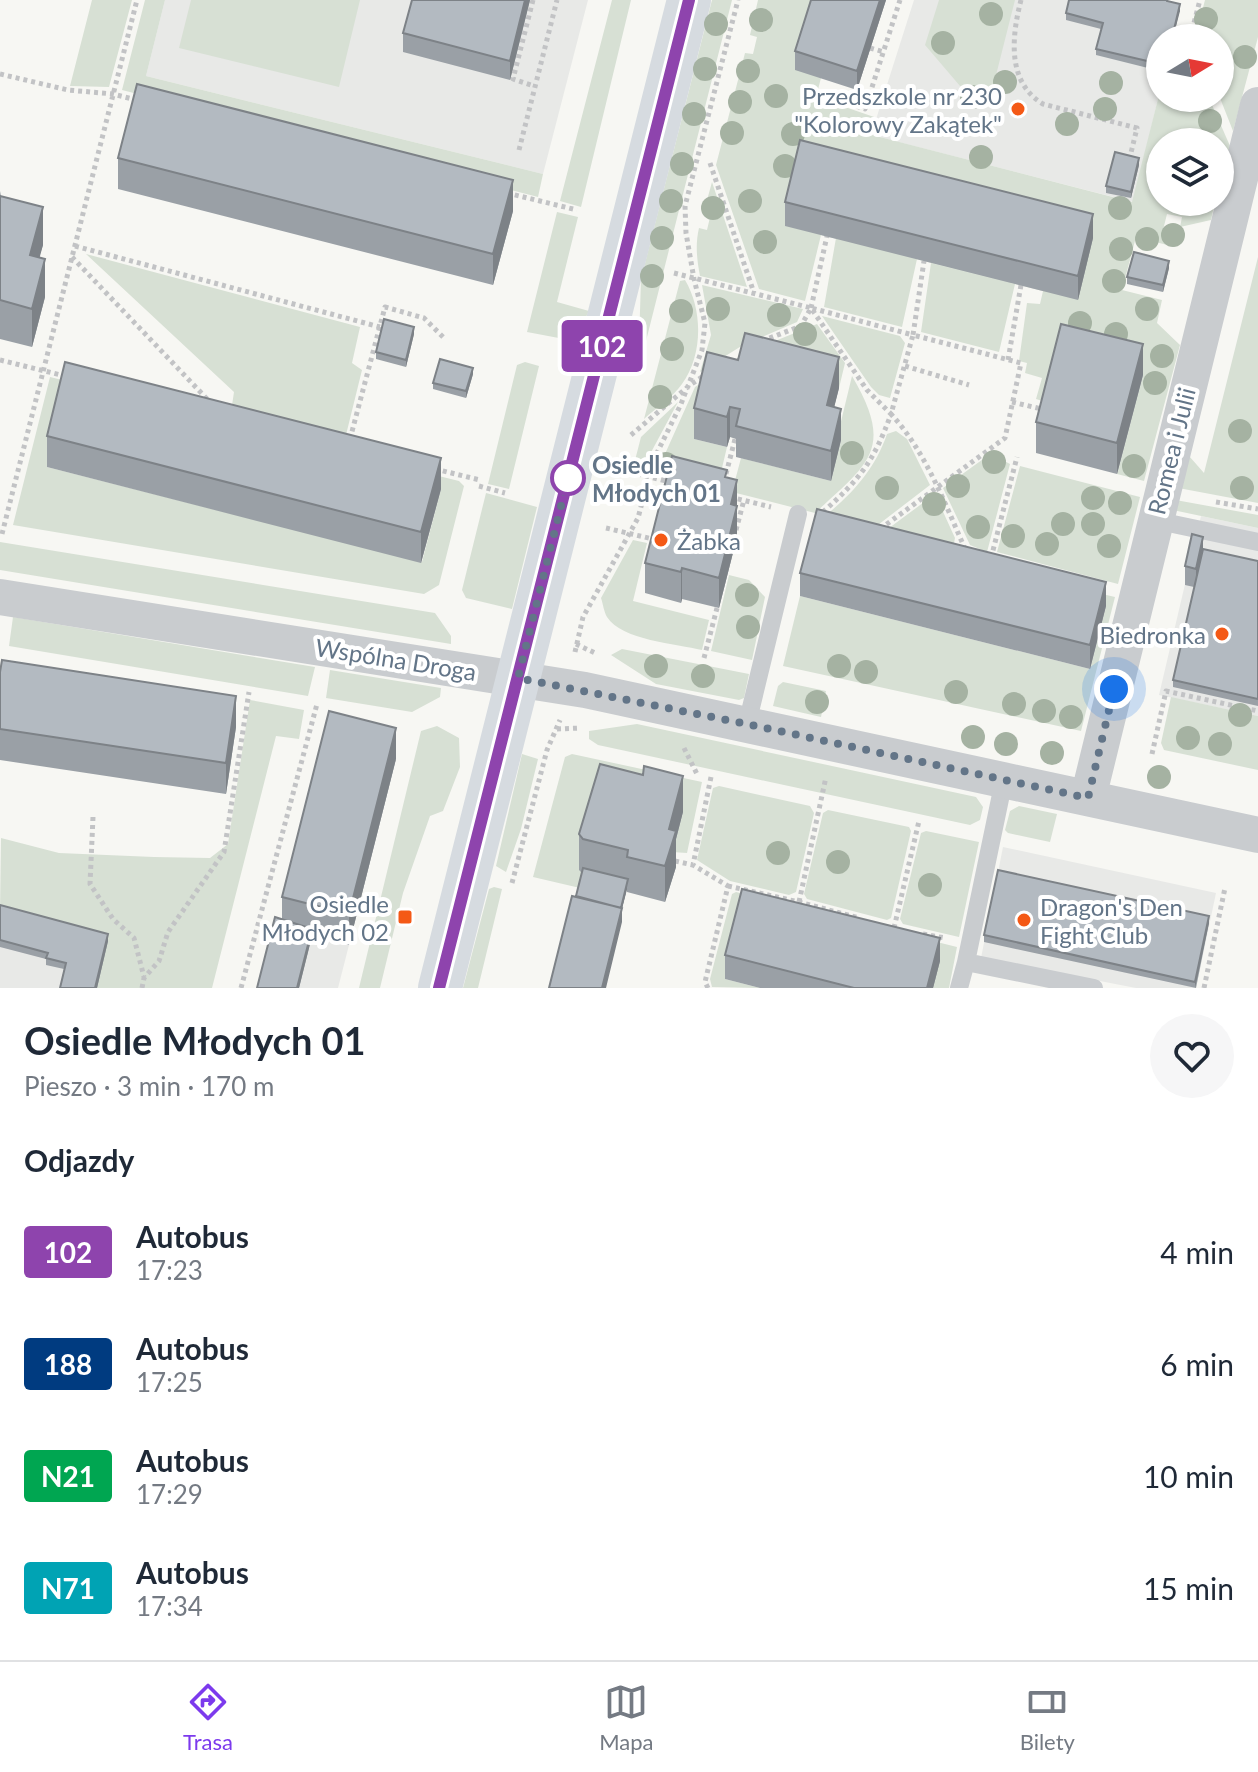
<!DOCTYPE html>
<html lang="pl">
<head>
<meta charset="utf-8">
<style>
  body { margin:0; font-family:Lato,sans-serif; background:#f6f6f7; color:#1f2937; height:100vh; display:flex; flex-direction:column; font-size:30px; white-space:nowrap }
  * { box-sizing:border-box; margin:0 }
  p { font-size:26px; color:#747a83 }
  .icon { flex:none; width:44px; height:44px; fill:none; stroke:currentColor; stroke-width:2; stroke-linecap:round; stroke-linejoin:round }
  .map { position:relative; height:988px; overflow:hidden }
  .drawer { display:flex; flex-direction:column; background:#fff; flex:1 }
  .drawer>* { flex:none }
  .badge { padding:0 16px; border-radius:6px; font-size:28px; line-height:52px }
  .needle { width:52px; rotate:80deg }
  .buttons { position:absolute; left:1146px; top:24px; display:grid; gap:16px }
  .buttons a { display:grid; place-items:center; width:88px; height:88px; border-radius:50%; background:#fff; box-shadow:0 2px 6px #0004; font-size:40px }
  .you { position:absolute; width:40px; height:40px; margin:-20px; border:6px solid #fff; border-radius:50%; background:#1a73e8; box-shadow:0 0 0 12px #1a73e833 }
  .map>.badge { position:absolute; translate:-50% -50%; box-shadow:0 0 0 4px #fff }
  h2 { padding:0 24px; font-size:30px; line-height:72px }
  .round { display:grid; place-items:center; flex:none; width:84px; height:84px; border-radius:42px; background:#f6f6f7 }
  .summary { display:flex; align-items:center; justify-content:space-between; height:136px; padding:0 24px }
  h1 { font-size:38px; font-weight:700; line-height:60px }
  ul { padding:0; list-style:none }
  li { display:flex; align-items:center; gap:24px; height:112px; padding:0 24px }
  li div { flex:1 }
  li b { display:block; font-size:30px }
  li em { font-style:normal }
  li .badge { min-width:88px; font-weight:700; text-align:center }
  .tab-bar { display:flex; justify-content:space-around; align-items:center; height:112px; border-top:2px solid #e0e1e3; background:#fff; font-size:22px; color:#747a83 }
  .tab-bar a { display:grid; justify-items:center; gap:4px }
  .tab-bar .selected { color:#7c3aed }
  .map>svg:first-child { display:block }
</style>
</head>
<body>
<div class="map">
<svg width="1258" height="988" viewBox="0 0 1258 988">
  <rect width="100%" height="100%" fill="#f7f7f3"/>
  <!-- built -->
  <path fill="#e8e9e7" d="M165,0H588L543,174L146,76Z
    M914,0H1169L1160,38V91L1133,202L871,135Z
    M1201,516L1258,528V716L1159,695Z
    M1003,847L1216,893L1196,988H1136L981,958Z
    M0,912L97,988H0Z
    M275,924L349,945L338,988H258Z"/>
  <!-- green -->
  <path fill="#d7e0d4" d="M92,0H132L109,87L70,86Z
    M145,0H165L146,76L543,174L538,197L122,90Z
    M191,0H360L339,87L179,48Z
    M612,0H631L581,207L560,201Z
    M712,0H732L645,345L639,343L641,279Z
    M758,0H817L821,78L816,97L877,118L872,135L1132,202L1160,91V98H1209L1230,146L1220,184V142H1160V202H1215L1211,220L1180,227L1182,217L1167,214L1163,230L1178,234L1175,247L1136,237L1122,290L1162,300L1157,323L1180,345L1144,481L1117,474L1143,375L1049,403L1036,399L1042,378L1025,373L1027,363L1019,361L1027,303L1040,304L1043,291L821,235L805,301L759,289L716,165L745,53L753,54L757,37L750,35Z
    M939,0H1015L991,95L960,86L925,45Z
    M1205,0H1258V37L1233,131L1220,98V38H1195Z
    M712,182L747,287L700,276C697,260 695,245 699,228L707,230L711,213L704,211Z
    M557,212L578,217L557,302L589,311L578,333L564,339L527,332Z
    M836,238L917,259L902,327L824,307Z
    M86,254L360,327L352,363L362,370L345,439L231,412L234,392Z
    M1258,257V503L1173,487L1182,448L1204,473Z
    M931,263L1015,284L999,352L921,332Z
    M685,280C703,310 703,355 682,384C673,397 656,408 644,419L680,281Z
    M702,285L803,309L797,322L743,345L700,372L711,335Z
    M822,316L900,336L905,343L890,398L879,395L871,387Z
    M817,324L845,363L839,388L745,363L694,439L727,447L717,489L656,474L695,387L748,352Z
    M525,362L539,366L509,489L488,484L517,365Z
    M852,376C895,449 869,463 815,513L732,492L741,458L831,481L841,440L837,438Z
    M50,377L179,409L65,392L47,467L422,562L441,489L343,464L346,453L459,481L464,486L439,585L424,594L13,525Z
    M678,402L648,458L644,471L633,468L641,437Z
    M896,431L907,439L930,485L874,528L825,516C853,493 875,469 887,434Z
    M993,455L1010,464L987,552L970,545L943,488L986,457Z
    M1020,466L1140,497L1118,584L997,552Z
    M486,493L537,507L512,609L466,598L462,590Z
    M935,494L955,538L953,548L885,531Z
    M1170,499L1258,515V528L1168,509Z
    M633,540L647,543L633,601L709,620L702,650C677,644 621,640 607,617C604,612 603,604 601,598Z
    M0,542L435,613L451,636V644L0,570Z
    M729,575L749,580L765,597L752,660L711,651Z
    M1068,586L1115,597L1081,731L783,666L800,596L1090,669L1106,606Z
    M13,617L315,667L308,696L9,646Z
    M622,649L749,674L744,698L739,700L656,684L611,655Z
    M330,670L441,688L440,697L412,712L326,698Z
    M783,682L826,691L821,717L773,706L778,686Z
    M1171,697L1258,716V770L1164,750L1161,743Z
    M250,700L304,710L299,739L276,736L212,988H97L0,912L1,838L59,853L154,857L210,858L228,844Z
    M637,724L976,797L983,807L980,820L970,825L598,745L589,739V731Z
    M437,726L459,738L460,767L443,811L430,816L403,893L380,988H359L421,731Z
    M522,754L538,759L521,829L506,872L496,866Z
    M572,754L702,782L687,853L672,852L683,813L580,870L583,874L580,888L533,877L565,757Z
    M719,786L810,806L814,813L796,892L789,895L730,881L697,860L713,788Z
    M1019,806L1057,814L1050,842L1008,833L1005,830L1010,811Z
    M828,810L909,827L911,831L891,918L887,920L807,899L804,894L823,813Z
    M926,831L979,842L959,937L903,924L900,919L921,833Z
    M494,887L502,889L478,988H463L489,889Z
    M736,892L790,905L725,979L760,988L712,987L710,979L732,894Z
    M901,933L957,947L949,988H933Z"/>
  <g fill="none" stroke-linecap="round" stroke-linejoin="round">
    <!-- path -->
    <path stroke="#c2c3c5" stroke-width="5" stroke-dasharray="4 4" stroke-linecap="butt" d="M533,0L513,79L534,86
      M1021,0C1012,35 1006,82 1043,104L1137,128L1129,161
      M1190,38L1200,0
      M870,48L884,52
      M0,74L68,90L113,94L136,100
      M826,96L865,109L900,0
      M519,150L557,0
      M710,163L754,293
      M507,193L577,210
      M75,246L380,327
      M72,257L209,401
      M674,273L811,308L867,390L891,414C874,461 860,479 823,512
      M811,308L827,236
      M762,341L801,326L811,308L913,335L924,261
      M0,360L69,377
      M1008,360L1021,285
      M905,366L969,385
      M1012,402L1046,410
      M631,435L690,385L705,375
      M350,439L385,307L424,318L445,339
      M435,469L480,480
      M622,470L670,482
      M726,474L735,439
      M479,486L505,493
      M730,497L771,507
      M1216,502L1258,509
      M606,528L657,540
      M880,529L1005,438L1021,363L913,335L891,414C926,452 945,504 966,551
      M736,530L744,500
      M2,534L137,0
      M991,558L1017,457
      M576,644L595,653
      M575,652L583,617L638,518L653,461L681,404L702,350L705,323L694,279L686,233L685,206L738,0
      M704,658L717,608
      M557,729L580,728
      M684,748L697,774
      M1152,754L1166,691L1258,711
      M93,817L90,884L113,919L134,938L144,977
      M675,861L693,865
      M512,883L547,750L560,720
      M728,886L799,902L859,918
      M799,902L826,777
      M894,928L919,821
      M923,934L945,938
      M142,988L144,978L159,961L168,932L224,852L249,692
      M241,988L317,704
      M708,988L705,982L728,886L693,865L711,777
      M1204,988L1225,888"/>
    <!-- lane -->
    <path stroke="#c9cccf" stroke-width="18" d="M1154,520L1258,542
      M747,724L798,514
      M1004,780L966,962L1094,988
      M959,988L966,962"/>
    <!-- street -->
    <path stroke="#c9cccf" stroke-width="36" d="M0,597L585,690L1258,835
      M1088,798L1258,105"/>
    <!-- secondary -->
    <path stroke="#d6dbe0" stroke-width="44" d="M440,988L689,0"/>
  </g>
  <!-- trees -->
  <g fill="#a5b2a2">
    <circle cx="991" cy="14" r="12"/>
    <circle cx="1206" cy="19" r="12"/>
    <circle cx="761" cy="20" r="12"/>
    <circle cx="716" cy="24" r="12"/>
    <circle cx="943" cy="43" r="12"/>
    <circle cx="1245" cy="57" r="12"/>
    <circle cx="705" cy="69" r="12"/>
    <circle cx="748" cy="71" r="12"/>
    <circle cx="1005" cy="82" r="12"/>
    <circle cx="1111" cy="83" r="12"/>
    <circle cx="776" cy="96" r="12"/>
    <circle cx="972" cy="97" r="12"/>
    <circle cx="740" cy="102" r="12"/>
    <circle cx="1105" cy="109" r="12"/>
    <circle cx="694" cy="114" r="12"/>
    <circle cx="1210" cy="121" r="12"/>
    <circle cx="1067" cy="124" r="12"/>
    <circle cx="732" cy="133" r="12"/>
    <circle cx="793" cy="134" r="12"/>
    <circle cx="981" cy="157" r="12"/>
    <circle cx="682" cy="164" r="12"/>
    <circle cx="785" cy="166" r="12"/>
    <circle cx="671" cy="201" r="12"/>
    <circle cx="750" cy="201" r="12"/>
    <circle cx="713" cy="208" r="12"/>
    <circle cx="1120" cy="208" r="12"/>
    <circle cx="1173" cy="235" r="12"/>
    <circle cx="662" cy="238" r="12"/>
    <circle cx="1147" cy="239" r="12"/>
    <circle cx="765" cy="242" r="12"/>
    <circle cx="1121" cy="249" r="12"/>
    <circle cx="652" cy="276" r="12"/>
    <circle cx="1114" cy="281" r="12"/>
    <circle cx="718" cy="309" r="12"/>
    <circle cx="1147" cy="309" r="12"/>
    <circle cx="681" cy="311" r="12"/>
    <circle cx="779" cy="315" r="12"/>
    <circle cx="1080" cy="323" r="12"/>
    <circle cx="805" cy="334" r="12"/>
    <circle cx="1116" cy="334" r="12"/>
    <circle cx="672" cy="349" r="12"/>
    <circle cx="1162" cy="356" r="12"/>
    <circle cx="1155" cy="383" r="12"/>
    <circle cx="660" cy="397" r="12"/>
    <circle cx="1240" cy="431" r="12"/>
    <circle cx="852" cy="453" r="12"/>
    <circle cx="994" cy="462" r="12"/>
    <circle cx="666" cy="464" r="12"/>
    <circle cx="1134" cy="466" r="12"/>
    <circle cx="958" cy="486" r="12"/>
    <circle cx="887" cy="488" r="12"/>
    <circle cx="1242" cy="488" r="12"/>
    <circle cx="1093" cy="498" r="12"/>
    <circle cx="1120" cy="503" r="12"/>
    <circle cx="934" cy="504" r="12"/>
    <circle cx="1063" cy="524" r="12"/>
    <circle cx="1093" cy="524" r="12"/>
    <circle cx="978" cy="527" r="12"/>
    <circle cx="1013" cy="536" r="12"/>
    <circle cx="1047" cy="544" r="12"/>
    <circle cx="1109" cy="546" r="12"/>
    <circle cx="747" cy="595" r="12"/>
    <circle cx="748" cy="627" r="12"/>
    <circle cx="656" cy="666" r="12"/>
    <circle cx="839" cy="666" r="12"/>
    <circle cx="866" cy="672" r="12"/>
    <circle cx="703" cy="676" r="12"/>
    <circle cx="956" cy="692" r="12"/>
    <circle cx="817" cy="702" r="12"/>
    <circle cx="1014" cy="704" r="12"/>
    <circle cx="1044" cy="711" r="12"/>
    <circle cx="1240" cy="715" r="12"/>
    <circle cx="1071" cy="717" r="12"/>
    <circle cx="973" cy="737" r="12"/>
    <circle cx="1188" cy="738" r="12"/>
    <circle cx="1006" cy="744" r="12"/>
    <circle cx="1220" cy="744" r="12"/>
    <circle cx="1052" cy="753" r="12"/>
    <circle cx="1159" cy="777" r="12"/>
    <circle cx="778" cy="853" r="12"/>
    <circle cx="838" cy="862" r="12"/>
    <circle cx="930" cy="885" r="12"/>
  </g>
  <!-- wall -->
  <path fill="#9aa0a6" d="M412,0H530L510,80L403,52V33Z
    M811,0H886L857,90L795,70V51Z
    M1169,2L1180,11L1160,38V71L1096,55V49L1101,29L1066,20V13Z
    M118,158L513,211L493,285L118,189Z
    M1139,165L1131,198L1106,193V186Z
    M0,191L1,196L43,245L39,257L45,297L32,347L0,339Z
    M785,202L1093,238L1078,300L785,226Z
    M1169,268L1163,292L1127,284V277Z
    M414,334L406,367L376,359V352Z
    M473,374L466,398L433,389V383Z
    M1143,375L1117,474L1036,453V422Z
    M839,388L834,407L841,440L831,481L736,457V439L730,437L727,447L694,439V408Z
    M47,436L441,489L421,563L47,467Z
    M727,477L737,506V537L719,608L682,599L681,603L645,593V563Z
    M1203,549L1258,561V706L1173,687V680L1194,587L1185,585V566Z
    M800,573L1106,606L1090,669L800,596Z
    M0,672L236,727L226,794L0,760Z
    M396,759L349,945L312,936L299,988H257L282,919V897Z
    M683,812L676,839V867L665,902L627,892V889L622,908V922L576,896L582,873L579,870V834Z
    M0,905L108,941L97,988H60L64,969L46,965V959L0,947Z
    M1209,923L1196,988L984,942V935Z
    M725,955L940,961L933,988H760L725,979Z"/>
  <!-- shaded-wall -->
  <path fill="#7d8287" d="M525,0H530L510,80V61Z
    M880,0H886L857,90V71Z
    M1180,4V11L1173,38H1172Z
    M1139,158V165L1131,198V192Z
    M513,180V211L493,285V254Z
    M43,207V245L30,293V255Z
    M1093,214V238L1078,300V276Z
    M45,259V297L32,347V309Z
    M1169,261V268L1163,292V285Z
    M414,327V334L406,367V360Z
    M1143,344V375L1117,474V443Z
    M839,357V388L827,436V405Z
    M473,368V374L466,398V391Z
    M730,407V437L727,447V417Z
    M841,409V440L831,481V451Z
    M441,458V489L421,563V532Z
    M737,480V537L719,608V578L731,504Z
    M1203,537V556L1196,588V569Z
    M682,568V599L681,603V572Z
    M1106,582V606L1090,669V645Z
    M236,696V727L226,794V763Z
    M396,728V759L349,945V914Z
    M683,776V812L676,839V867L665,902V866L669,829Z
    M627,882V889L619,921V914Z
    M622,908V922L606,988H602Z
    M1209,916V923L1195,988V982Z
    M312,929V936L299,988H297Z
    M108,934V941L97,988H95Z
    M940,938V961L933,988H927Z"/>
  <!-- building -->
  <path fill="#b3bac1" stroke="#7d8287" stroke-width="2" d="M412,0H525L510,61L403,33Z
    M811,0H880L857,71L795,51Z
    M1069,0H1167V1L1180,4L1172,38H1160V64L1096,49L1103,23L1066,13Z
    M137,84L513,180L493,254L118,158Z
    M800,140L1093,214L1078,276L785,202Z
    M1115,152L1139,158L1131,192L1106,186Z
    M0,196L43,207L30,255L45,259L32,309L0,300Z
    M1134,252L1169,261L1163,285L1127,277Z
    M384,319L414,327L406,360L376,352Z
    M1061,324L1143,344L1117,443L1036,422Z
    M745,333L839,357L827,405L841,409L831,451L736,426L740,409L730,407L727,417L694,408L707,352L738,360Z
    M440,359L473,368L466,391L433,383Z
    M65,362L441,458L421,532L47,436Z
    M672,456L727,470L725,477L737,480L731,504L737,506L719,578L682,568L681,572L645,563Z
    M817,509L1106,582L1090,645L800,573Z
    M1192,534L1203,537L1196,569L1185,566Z
    M1203,549L1258,561V699L1173,680Z
    M2,660L236,696L226,763L0,729V672Z
    M329,711L396,728L349,914L282,897Z
    M600,764L643,775L644,766L683,776L669,829L676,831L665,866L627,857L628,850L583,839L579,834Z
    M583,868L628,879L621,908L576,896Z
    M998,870L1209,916L1195,982L984,935Z
    M742,889L940,938L927,988H854L725,955Z
    M572,896L622,908L602,988H549Z
    M0,905L108,934L95,988H60L66,963L46,958L48,953L0,940Z
    M275,917L312,929L297,988H257Z"/>
  <g fill="none" stroke-linecap="round" stroke-linejoin="round">
    <defs>
      <path id="line" d="M439,988L689,0"/>
    </defs>
    <!-- line casing -->
    <use href="#line" stroke="#fff" stroke-width="18"/>
    <!-- line -->
    <use href="#line" stroke="#8e44ad" stroke-width="12"/>
    <!-- walk -->
    <path stroke="#637588" stroke-width="8" stroke-dasharray="0 14.4" d="M568,478L518,678L747,724L1088,798L1114,689"/>
  </g>
  <!-- markers -->
  <g fill="#f45916" stroke="#fff" stroke-width="3">
    <circle cx="1018" cy="109" r="8"/>
    <circle cx="661" cy="540" r="8"/>
    <circle cx="1222" cy="634" r="8"/>
    <rect x="397" y="909" width="16" height="16" rx="4"/>
    <circle cx="1024" cy="920" r="8"/>
  </g>
  <circle fill="#fff" stroke="#8e44ad" stroke-width="4" cx="568" cy="478" r="16"/>
  <g text-anchor="middle" dominant-baseline="central" stroke-width="8" stroke-linejoin="round" paint-order="stroke">
    <!-- poi labels -->
    <g font-size="24" fill="#637588" stroke="#fff" text-anchor="end">
      <text x="1002" y="95">Przedszkole nr 230<tspan x="1002" dy="28">"Kolorowy Zakątek"</tspan></text>
      <text x="677" y="540" text-anchor="start">Żabka</text>
      <text x="1206" y="634">Biedronka</text>
      <text x="389" y="903">Osiedle<tspan x="389" dy="28">Młodych 02</tspan></text>
      <text x="1040" y="906" text-anchor="start">Dragon's Den<tspan x="1040" dy="28">Fight Club</tspan></text>
    </g>
    <!-- street labels -->
    <g font-size="24" fill="#637588" stroke="#fff">
      <text transform="translate(1171 451) rotate(-76)">Romea i Julii</text>
      <text transform="translate(396 659) rotate(9)">Wspólna Droga</text>
    </g>
    <!-- stop labels -->
    <g font-size="24" font-weight="bold" fill="#637588" stroke="#fff" text-anchor="start">
      <text x="592" y="464">Osiedle<tspan x="592" dy="28">Młodych 01</tspan></text>
    </g>
  </g>
</svg>
<div class="buttons">
<a><svg class="needle" viewBox="-14 -14 28 28"><path d="M0-13l5 13h-10z" fill="#e53935"/><path d="M0 13l5-13h-10z" fill="#747a83"/></svg></a>
<a><svg class="icon" aria-label="layers" viewBox="0 0 24 24"><path d="M12 4l9 5-9 5-9-5zM3 14l9 5 9-5"/></svg></a>
</div>
<div class="you" style="left:1114px;top:689px"></div>
<b class="badge" style="left:602px;top:346px;background:#8e44ad;color:#fff">102</b>
</div>
<section class="drawer">
<div class="summary"><div><h1>Osiedle Młodych 01</h1><p>Pieszo · 3 min · 170 m</p></div><a class="round"><svg class="icon" aria-label="heart" viewBox="0 0 24 24"><path d="M12 20l-8-8c-3-5 5-10 8-4 3-6 11-1 8 4z"/></svg></a></div>
<h2>Odjazdy</h2>
<ul>
<li><span class="badge" style="background:#8e44ad;color:#fff">102</span><div><b>Autobus</b><p>17:23</p></div><em>4 min</em></li>
<li><span class="badge" style="background:#003b80;color:#fff">188</span><div><b>Autobus</b><p>17:25</p></div><em>6 min</em></li>
<li><span class="badge" style="background:#00a651;color:#fff">N21</span><div><b>Autobus</b><p>17:29</p></div><em>10 min</em></li>
<li><span class="badge" style="background:#00a3b4;color:#fff">N71</span><div><b>Autobus</b><p>17:34</p></div><em>15 min</em></li>
</ul>
</section>
<nav class="tab-bar">
<a class="selected"><svg class="icon" aria-label="directions" viewBox="0 0 24 24"><path d="M12 3l9 9-9 9-9-9zM9 14v-3h6M13 9l2 2-2 2"/></svg>Trasa</a>
<a><svg class="icon" aria-label="map" viewBox="0 0 24 24"><path d="M3 6l6-2 6 2 6-2v14l-6 2-6-2-6 2zM9 4v14M15 6v14"/></svg>Mapa</a>
<a><svg class="icon" aria-label="tickets" viewBox="0 0 24 24"><path d="M3 7h18v10H3zM15 7v10"/></svg>Bilety</a>
</nav>
</body>
</html>
